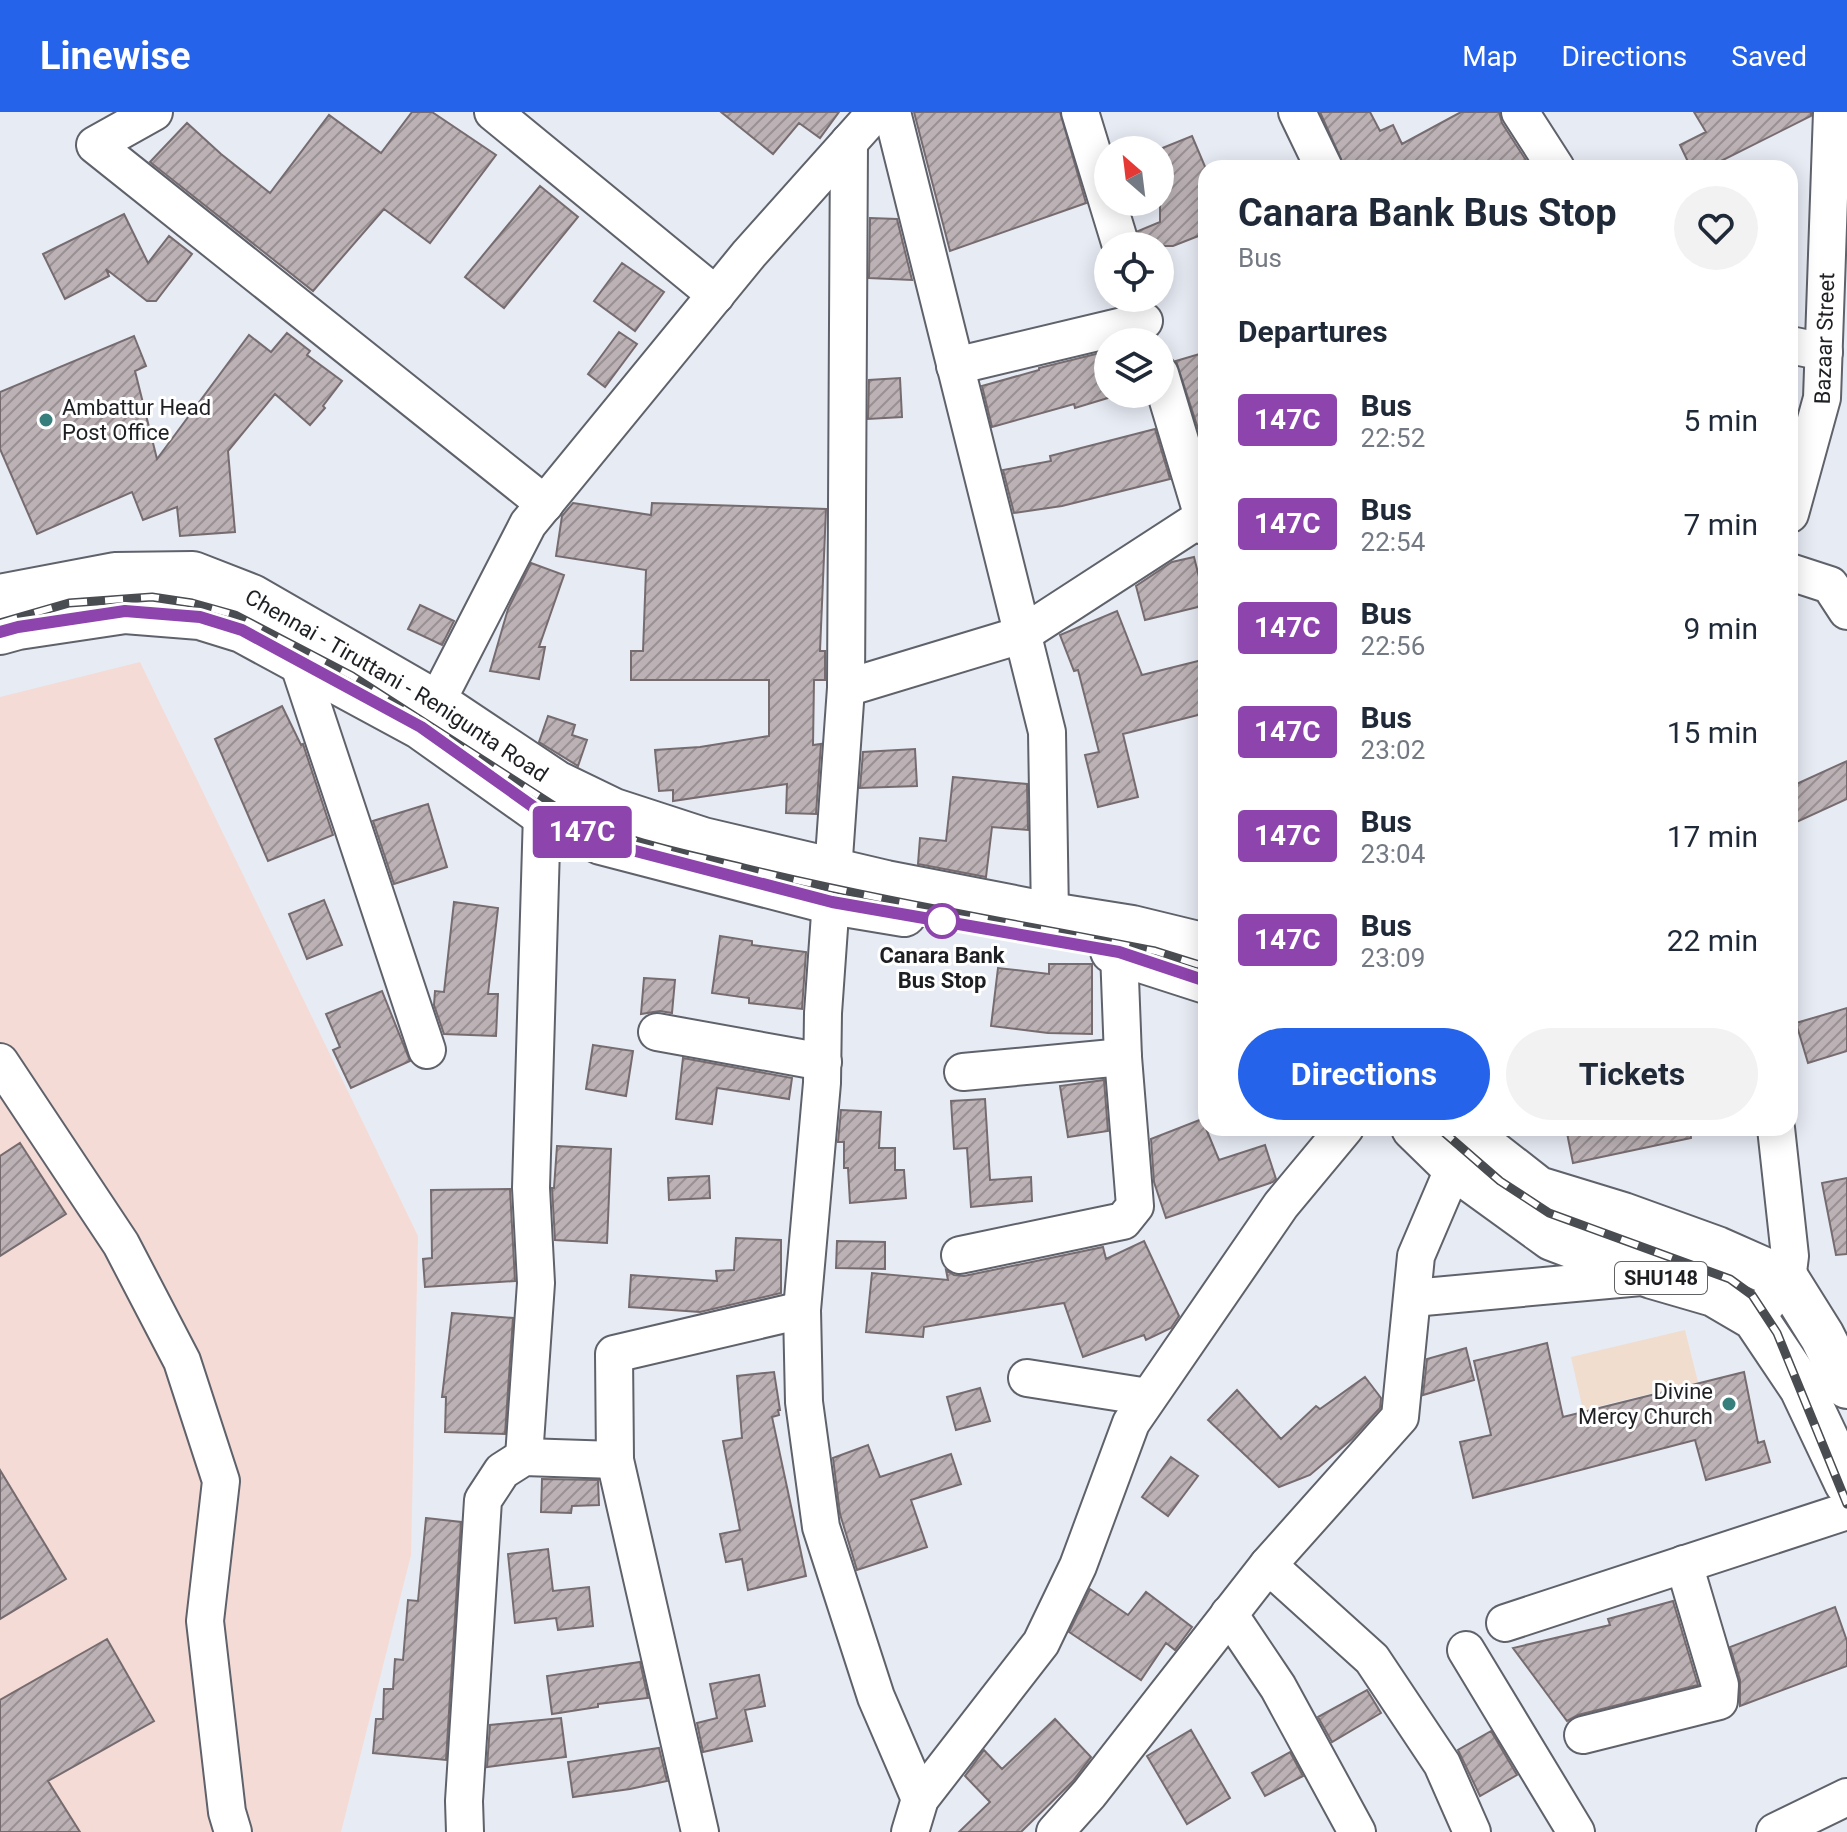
<!DOCTYPE html>
<html lang="en">
<head>
<meta charset="utf-8">
<style>
  body { margin:0; font-family:Roboto,sans-serif; background:#f2f2f3; color:#1f2937; height:100vh; display:flex; flex-direction:column; font-size:30px; white-space:nowrap }
  * { box-sizing:border-box; margin:0 }
  p { font-size:26px; color:#747a83 }
  .icon { flex:none; width:44px; height:44px; fill:none; stroke:currentColor; stroke-width:2; stroke-linecap:round; stroke-linejoin:round }
  .map { position:relative; flex:1; overflow:hidden }
  .panel { position:absolute; left:1198px; top:48px; width:600px; height:976px; display:flex; flex-direction:column; background:#fff; border-radius:24px; box-shadow:0 4px 20px #0003 }
  .panel>* { flex:none }
  .badge { padding:0 16px; border-radius:6px; font-size:28px; line-height:52px }
  .needle { width:52px; rotate:332deg }
  .controls { position:absolute; left:1094px; top:24px; display:grid; gap:16px }
  .controls a { display:grid; place-items:center; width:80px; height:80px; border-radius:50%; background:#fff; box-shadow:0 4px 20px #0003; font-size:40px }
  .map>.badge { position:absolute; translate:-50% -50%; box-shadow:0 0 0 4px #fff }
  h2 { padding:0 40px; font-size:30px; line-height:72px }
  .round { display:grid; place-items:center; flex:none; width:84px; height:84px; border-radius:42px; background:#f2f2f3 }
  .headline { display:flex; align-items:center; justify-content:space-between; height:136px; padding:0 40px }
  h1 { font-size:38px; font-weight:700; line-height:60px }
  .cta { display:flex; gap:16px; margin-top:auto; padding:16px 40px }
  .cta a { flex:1; height:92px; border-radius:48px; background:#2563eb; color:#fff; font-size:32px; font-weight:700; line-height:92px; text-align:center }
  .cta a+a { background:#f2f2f3; color:#1f2937 }
  ul { padding:0; list-style:none }
  li { display:flex; align-items:center; gap:24px; height:104px; padding:0 40px }
  li div { flex:1 }
  li b { display:block; font-size:30px }
  li em { font-style:normal }
  li .badge { min-width:88px; font-weight:700; text-align:center }
  header { display:flex; align-items:center; gap:48px; box-sizing:border-box; height:112px; padding:0 40px; background:#2563eb; color:#fff }
  header strong { font-size:38px }
  nav { display:flex; gap:44px; margin-inline-start:auto; font-size:28px }
  .map>svg:first-child { display:block }
</style>
</head>
<body>
<header>
<strong>Linewise</strong>
<nav><a>Map</a><a>Directions</a><a>Saved</a></nav>
</header>
<div class="map">
<svg width="1847" height="1720" viewBox="0 0 1847 1720">
  <defs>
    <pattern id="building-hatch" width="6" height="6" patternUnits="userSpaceOnUse" patternTransform="scale(2)"><rect width="6" height="6" fill="#bcb2b5"/><path d="M-1 1l2-2M0 6l6-6M5 7l2-2" fill="none" stroke="#989093"/></pattern>
  </defs>
  <rect width="100%" height="100%" fill="#e7ebf4"/>
  <!-- commercial -->
  <path fill="#f1ddce" d="M1685,1218L1698,1270L1583,1298L1571,1245Z"/>
  <!-- industrial -->
  <path fill="#f5dbd5" d="M140,550L418,1124L411,1443L341,1720H0V585Z"/>
  <!-- building -->
  <path fill="url(#building-hatch)" stroke="#766c6f" stroke-width="2" d="M412,0H432L496,43L430,131L384,97L313,179L150,50L187,11L221,42L270,81L329,3L381,41Z
    M721,0H839L820,26L799,11L773,42Z
    M914,0H1060L1086,91L950,139Z
    M1320,0H1370L1380,19L1393,13L1402,32L1461,0H1499L1502,11L1531,56H1345Z
    M1694,0H1811V4L1707,56H1691L1680,33L1706,20Z
    M1192,24L1206,57V121L1173,134H1141L1138,119L1160,110V37Z
    M540,74L578,105L504,196L465,165Z
    M124,102L148,151L169,124L192,142L156,189H147L106,157L109,164L65,187L43,142Z
    M870,106L897,107L912,168L869,166Z
    M622,151L664,180L635,219L594,189Z
    M619,220L637,232L605,275L588,262Z
    M287,221L310,239L307,243L342,269L323,294L325,296L310,313L275,282L228,339L235,420L180,424L177,395L143,408L132,380L37,422L0,337V280L134,224L146,254L135,259L157,347L249,223L271,240Z
    M1108,239V286L1075,296L1074,292L992,315L982,274L1039,258V256Z
    M1206,240V334L1204,335L1176,249Z
    M900,266L902,305L868,307L869,268Z
    M1155,317L1170,367L1062,394L1014,401L1003,358L1051,349L1050,344Z
    M573,391L651,403L652,391L826,397L820,539H825V568H814L813,633L821,632L816,702L786,701L787,672L673,689V678L659,679L655,638L700,635L769,624V568H631V539H643L646,458L556,444L562,404Z
    M1194,445L1206,493L1145,508L1136,474L1172,450Z
    M531,451L564,463L539,535H545L539,567L490,559L508,497Z
    M420,493L454,509L442,533L408,517Z
    M1117,499L1142,563L1206,547V601L1123,622L1138,685L1098,695L1085,643L1099,640L1078,558L1074,559L1060,523Z
    M282,594L301,633L303,632L333,723L268,749L215,627Z
    M548,604L575,613L572,623L587,628L578,654L539,630Z
    M915,637L917,674L860,676L863,640Z
    M1847,649V687L1790,713V675Z
    M953,665L1027,672L1028,718L992,715L986,765L918,752L920,726L946,729Z
    M428,692L447,755L394,772L373,709Z
    M324,788L342,833L307,847L289,802Z
    M454,790L498,796L488,882H498L496,924L444,922L434,893L435,879L444,880Z
    M720,824L752,829V833L806,840L802,897L749,891V886L712,881Z
    M1049,852H1092V922L1048,921L991,914L998,856L1049,862Z
    M644,866L675,868L672,901L660,899L641,902Z
    M382,879L410,949L351,976L333,938L340,935L326,902Z
    M1847,896V939L1808,951L1796,911Z
    M593,933L633,939L626,984L586,977Z
    M683,946L792,966L789,987L717,976L712,1012L676,1007Z
    M1104,968L1108,1019L1068,1025L1060,974Z
    M985,987L990,1068L1031,1065L1032,1089L971,1095L967,1036L954,1037L951,989Z
    M841,998L881,1000L879,1036H895V1058H904L906,1086L850,1091L848,1056H844V1030H838Z
    M1202,1007L1219,1048L1265,1033L1276,1067L1273,1070L1166,1106L1154,1070L1151,1027Z
    M1566,1016H1690L1691,1026L1573,1051Z
    M20,1031L66,1102L0,1144V1044Z
    M557,1034L611,1037L607,1131L555,1128L552,1076H554Z
    M709,1064L710,1086L669,1088L668,1066Z
    M1847,1066V1142L1836,1143L1822,1071Z
    M510,1077L515,1169L425,1175L423,1147L432,1146L431,1078Z
    M736,1126L781,1128V1181L700,1200L629,1195L631,1163L717,1169L716,1159L734,1158Z
    M837,1129L885,1130V1157L836,1156Z
    M1144,1129L1179,1204L1171,1216L1146,1228L1144,1223L1083,1245L1064,1191L924,1215L923,1225L866,1220L872,1161L948,1168L946,1158L954,1163L964,1164L1103,1135L1106,1147Z
    M452,1201L513,1206L505,1322L445,1320L446,1285H442Z
    M1547,1231L1563,1305L1744,1260L1758,1331L1764,1329L1770,1350L1706,1368L1695,1328L1473,1386L1460,1330L1491,1323L1474,1249Z
    M1466,1236L1474,1268L1423,1283L1427,1247Z
    M774,1260L780,1298H778L779,1303L772,1305L806,1464L748,1478L742,1447L726,1450L720,1422L740,1418L723,1329L742,1326L737,1264Z
    M1365,1265L1381,1286L1380,1296L1352,1327L1310,1363L1279,1375L1208,1308L1237,1278L1281,1327L1316,1294L1320,1297Z
    M980,1276L990,1309L956,1318L947,1285Z
    M868,1333L880,1365L951,1342L961,1372L911,1388L927,1435L857,1458L840,1402L833,1346Z
    M1171,1345L1198,1364L1168,1404L1142,1385Z
    M0,1358L66,1467L0,1507Z
    M542,1367L598,1368L599,1393L572,1394L571,1401L541,1400Z
    M426,1406L461,1410L446,1648L373,1641L376,1607H383L384,1577H393L395,1547L403,1548L408,1488L418,1489Z
    M548,1437L553,1479L589,1475L593,1514L558,1518L556,1506L515,1511L508,1442Z
    M1090,1477L1128,1503L1146,1480L1192,1515L1175,1538L1166,1531L1141,1568L1069,1520Z
    M1673,1489L1698,1573L1578,1603L1567,1609L1513,1536L1610,1513L1608,1507Z
    M1835,1495L1847,1529V1554L1740,1594V1568L1730,1535Z
    M107,1527L154,1609L48,1669L80,1720H0V1588Z
    M640,1550L648,1586L598,1592V1595L552,1602L547,1564Z
    M759,1563L765,1594L745,1598L752,1629L703,1640L697,1611L717,1606L710,1572Z
    M1367,1578L1381,1601L1332,1630L1318,1605Z
    M561,1606L566,1645L487,1655L490,1613Z
    M1055,1607L1091,1645L1073,1669L1021,1720H959L990,1690L965,1664L984,1638L1002,1657Z
    M1191,1618L1230,1686L1187,1712L1147,1644Z
    M1491,1619L1517,1663L1480,1684L1458,1638Z
    M659,1636L667,1669L630,1677L573,1685L568,1650Z
    M1290,1640L1303,1664L1265,1684L1252,1661Z"/>
  <g fill="none" stroke-linecap="round" stroke-linejoin="round">
    <defs>
      <g id="minor">
        <path d="M154,0L95,33L545,392"/>
        <path d="M493,0L716,183"/>
        <path d="M892,0L1047,620L1050,803"/>
        <path d="M1080,0L1121,134"/>
        <path d="M1297,0L1324,56"/>
        <path d="M1520,0L1556,56"/>
        <path d="M849,30L846,576L823,901L822,971L802,1198L804,1290L821,1415L876,1585L920,1687"/>
        <path d="M1790,233L1824,240"/>
        <path d="M955,254L1144,209"/>
        <path d="M1160,262L1206,415"/>
        <path id="s1" d="M1790,402L1822,286L1832,0"/>
        <path d="M1790,460L1830,473L1847,499"/>
        <path d="M298,550L427,938"/>
        <path d="M846,576L1021,523L1206,403"/>
        <path d="M422,613L436,591L528,412L749,142L876,0"/>
        <path d="M657,920L823,950"/>
        <path d="M0,950L121,1132L182,1249L221,1369L205,1509L227,1700L233,1720"/>
        <path d="M963,960L1123,945"/>
        <path d="M960,1143L1123,1109L1135,1094L1123,945L1119,840"/>
        <path d="M1413,1186L1652,1164"/>
        <path d="M1755,1206L1787,1168L1790,1144L1776,1016"/>
        <path d="M1027,1266L1148,1285"/>
        <path d="M524,1345L536,1171L531,1076L542,701"/>
        <path d="M1268,1453L1372,1547L1442,1652L1472,1720"/>
        <path d="M1229,1502L1278,1575L1357,1720"/>
        <path d="M1505,1511L1847,1399"/>
        <path d="M1466,1538L1576,1720"/>
        <path d="M1583,1623L1719,1589L1720,1573L1684,1452"/>
        <path d="M465,1720L464,1689L483,1388L502,1359L524,1345L615,1348"/>
        <path d="M700,1720L615,1348L614,1242L802,1198"/>
        <path d="M910,1720L920,1687L1041,1531L1078,1454L1131,1311L1281,1093L1345,1016"/>
        <path d="M1055,1720L1089,1682L1268,1453L1400,1305L1416,1144L1454,1055"/>
        <path d="M1775,1720L1847,1685"/>
      </g>
      <g id="highway">
        <path id="s2" d="M0,485L115,463L193,462L252,485L436,591L556,671L614,699L703,728L886,771L1050,803L1132,816L1206,834"/>
        <path d="M0,520L18,515L125,499L200,505L242,518L421,615L542,701L601,730L832,790L904,802"/>
        <path d="M1113,839L1206,869"/>
        <path d="M1414,1016L1454,1055L1552,1126L1652,1164L1714,1182L1755,1206L1802,1276L1847,1371"/>
        <path d="M1460,1016L1538,1077L1623,1103L1717,1137L1787,1168L1822,1224L1847,1274"/>
      </g>
    </defs>
    <!-- minor casing -->
    <use href="#minor" stroke="#5f626a" stroke-width="40"/>
    <!-- highway casing -->
    <use href="#highway" stroke="#5f626a" stroke-width="48"/>
    <!-- minor -->
    <use href="#minor" stroke="#fff" stroke-width="36"/>
    <!-- highway -->
    <use href="#highway" stroke="#fff" stroke-width="44"/>
    <defs>
      <path id="rail" d="M0,511L69,491L152,485L192,491L235,503L352,564L565,701C621,730 683,741 744,756C880,789 1018,812 1155,839L1206,855
        M1439,1016L1500,1069L1549,1101L1730,1167L1752,1183L1777,1221L1847,1392"/>
    </defs>
    <!-- rail casing -->
    <use href="#rail" stroke="#494c50" stroke-width="9"/>
    <!-- rail -->
    <use href="#rail" stroke="#fff" stroke-width="6" stroke-dasharray="18" stroke-linecap="butt"/>
  </g>
  <g fill="none" stroke-linecap="round" stroke-linejoin="round">
    <defs>
      <path id="line" d="M0,520L18,515L125,499L200,505L242,518L421,615L542,701L601,730L832,790L1119,840L1206,869"/>
    </defs>
    <!-- line casing -->
    <use href="#line" stroke="#fff" stroke-width="18"/>
    <!-- line -->
    <use href="#line" stroke="#8e44ad" stroke-width="12"/>
  </g>
  <!-- markers -->
  <g fill="#367f7d" stroke="#fff" stroke-width="3">
    <circle cx="46" cy="308" r="8"/>
    <circle cx="1729" cy="1292" r="8"/>
  </g>
  <circle fill="#fff" stroke="#8e44ad" stroke-width="4" cx="942" cy="809" r="16"/>
  <g text-anchor="middle" dominant-baseline="central" stroke-width="6" stroke-linejoin="round" paint-order="stroke">
    <!-- shield labels -->
    <rect fill="#fff" stroke="#616264" stroke-width="2" x="1615" y="1150" width="92" height="32" rx="6"/>
    <g font-size="20" font-weight="bold" fill="#1d1f22">
      <text x="1661" y="1166">SHU148</text>
    </g>
    <!-- street labels -->
    <g font-size="22" fill="#1d1f22" stroke="#fff">
      <text stroke="none"><textPath href="#s1" startOffset="180">Bazaar Street</textPath></text>
      <text stroke="none"><textPath href="#s2" startOffset="428">Chennai - Tiruttani - Renigunta Road</textPath></text>
    </g>
    <!-- poi labels -->
    <g font-size="22" fill="#1d1f22" stroke="#fff" text-anchor="start">
      <text x="62" y="295">Ambattur Head<tspan x="62" dy="25">Post Office</tspan></text>
      <text x="1713" y="1279" text-anchor="end">Divine<tspan x="1713" dy="25">Mercy Church</tspan></text>
    </g>
    <!-- stop labels -->
    <g font-size="22" font-weight="bold" fill="#1d1f22" stroke="#fff">
      <text x="942" y="843">Canara Bank<tspan x="942" dy="25">Bus Stop</tspan></text>
    </g>
  </g>
</svg>
<div class="controls">
<a><svg class="needle" viewBox="-14 -14 28 28"><path d="M0-13l5 13h-10z" fill="#e53935"/><path d="M0 13l5-13h-10z" fill="#747a83"/></svg></a>
<a><svg class="icon" aria-label="locate" viewBox="0 0 24 24"><circle cx="12" cy="12" r="6"/><path d="M12 2v4M12 18v4M2 12h4M18 12h4"/></svg></a>
<a><svg class="icon" aria-label="layers" viewBox="0 0 24 24"><path d="M12 4l9 5-9 5-9-5zM3 14l9 5 9-5"/></svg></a>
</div>
<b class="badge" style="left:582px;top:720px;background:#8e44ad;color:#fff">147C</b>
<section class="panel">
<div class="headline"><div><h1>Canara Bank Bus Stop</h1><p>Bus</p></div><a class="round"><svg class="icon" aria-label="heart" viewBox="0 0 24 24"><path d="M12 20l-8-8c-3-5 5-10 8-4 3-6 11-1 8 4z"/></svg></a></div>
<h2>Departures</h2>
<ul>
<li><span class="badge" style="background:#8e44ad;color:#fff">147C</span><div><b>Bus</b><p>22:52</p></div><em>5 min</em></li>
<li><span class="badge" style="background:#8e44ad;color:#fff">147C</span><div><b>Bus</b><p>22:54</p></div><em>7 min</em></li>
<li><span class="badge" style="background:#8e44ad;color:#fff">147C</span><div><b>Bus</b><p>22:56</p></div><em>9 min</em></li>
<li><span class="badge" style="background:#8e44ad;color:#fff">147C</span><div><b>Bus</b><p>23:02</p></div><em>15 min</em></li>
<li><span class="badge" style="background:#8e44ad;color:#fff">147C</span><div><b>Bus</b><p>23:04</p></div><em>17 min</em></li>
<li><span class="badge" style="background:#8e44ad;color:#fff">147C</span><div><b>Bus</b><p>23:09</p></div><em>22 min</em></li>
</ul>
<div class="cta"><a>Directions</a><a>Tickets</a></div>
</section>
</div>
</body>
</html>
